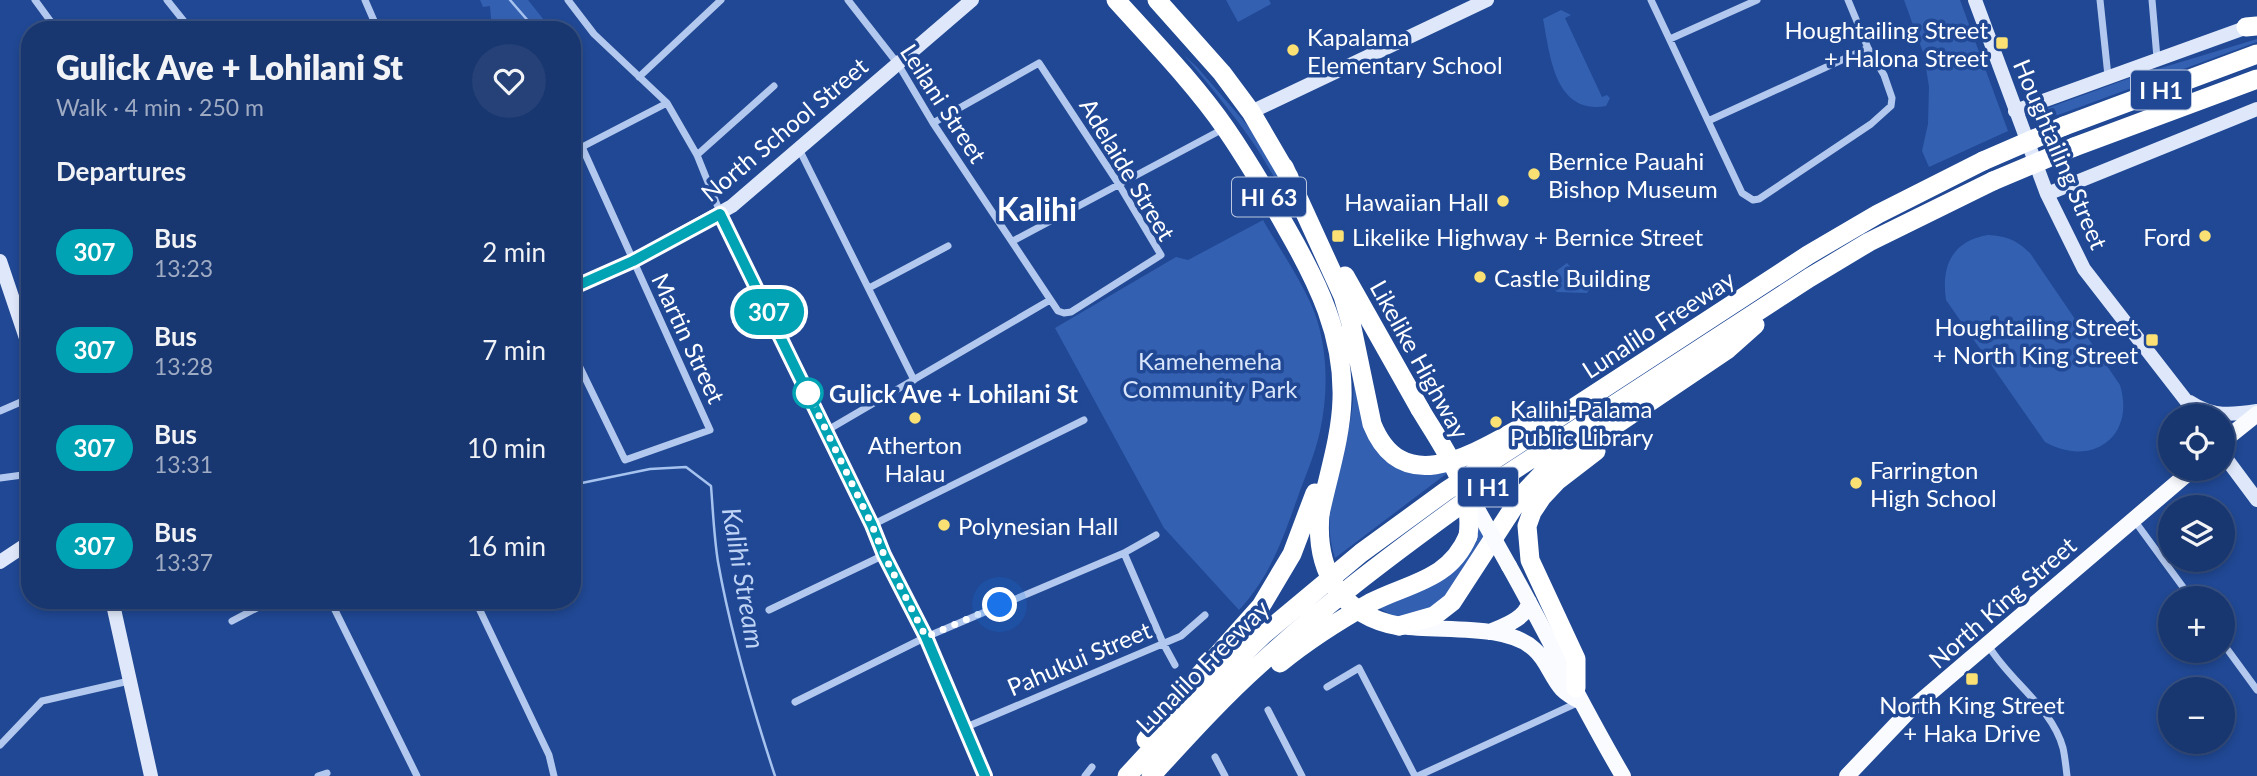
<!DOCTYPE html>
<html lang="en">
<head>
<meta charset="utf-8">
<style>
  body { margin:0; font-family:Lato,sans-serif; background:#254177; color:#f1f3f6; height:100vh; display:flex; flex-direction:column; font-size:26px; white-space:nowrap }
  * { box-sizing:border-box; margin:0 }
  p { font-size:23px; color:#9fabc3 }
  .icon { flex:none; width:38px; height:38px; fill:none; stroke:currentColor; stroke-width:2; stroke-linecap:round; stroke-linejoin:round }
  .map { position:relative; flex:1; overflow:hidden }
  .details { position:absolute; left:21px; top:21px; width:560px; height:588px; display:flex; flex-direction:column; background:#18366f; border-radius:28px; box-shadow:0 4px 10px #0003,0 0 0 2px #365082 }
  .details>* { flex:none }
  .badge { padding:0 14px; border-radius:23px; font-size:24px; line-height:46px }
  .controls { position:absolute; left:2158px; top:404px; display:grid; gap:14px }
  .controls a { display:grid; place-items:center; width:77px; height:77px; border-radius:50%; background:#18366f; box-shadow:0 4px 10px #0003,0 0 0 2px #365082; font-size:35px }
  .you { position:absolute; width:35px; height:35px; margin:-18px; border:5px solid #fff; border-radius:50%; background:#1a73e8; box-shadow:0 0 0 10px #1a73e833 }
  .map>.badge { position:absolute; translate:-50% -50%; box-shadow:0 0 0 4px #fff }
  h2 { padding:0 35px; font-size:26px; line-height:63px }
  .round { display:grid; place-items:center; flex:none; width:74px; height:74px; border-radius:37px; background:#254177 }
  .overview { display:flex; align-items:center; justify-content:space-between; height:119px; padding:0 35px }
  h1 { font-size:33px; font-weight:800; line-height:52px }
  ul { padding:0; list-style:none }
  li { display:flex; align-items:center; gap:21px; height:98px; padding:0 35px }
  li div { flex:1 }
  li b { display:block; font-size:26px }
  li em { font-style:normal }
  li .badge { min-width:77px; font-weight:700; text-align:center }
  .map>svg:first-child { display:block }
</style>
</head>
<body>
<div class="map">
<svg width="2257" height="776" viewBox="0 0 2257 776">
  <rect width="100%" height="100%" fill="#204894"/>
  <!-- green -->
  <path fill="#3460b1" d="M480,0H528L552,30H492L490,6L483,7Z
    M1226,0H1269L1271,4L1238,22Z
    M1904,0H1960L2008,131L1929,167L1922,151L1928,124L1929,87L1924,55Z
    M1561,10L1571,15L1565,18L1602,97L1607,95L1610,98L1606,106C1554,115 1550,54 1543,19Z
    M2257,39V42L2058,115L2046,117L2037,112L2141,74Z
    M1184,55L1197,67L1268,149L1319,241L1344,292L1350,311L1370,416L1380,437L1395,453L1408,461L1421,465L1446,464L1450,471L1335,558C1317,506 1349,453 1353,401C1355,375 1354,347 1347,322C1339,289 1320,259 1304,230C1288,202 1273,174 1256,147C1234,115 1209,85 1184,55Z
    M1263,220C1279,248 1298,275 1311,304C1328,342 1329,391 1320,431C1315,455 1304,479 1296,502C1281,544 1269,577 1239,610L1164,528L1055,328L1176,257L1188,260Z
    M1988,235C2007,236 2016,240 2030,253L2120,385C2136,437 2091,468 2045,442L1946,300C1941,266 1952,241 1988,235Z
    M1567,263L1579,276L1593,284L1587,293L1557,292L1544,280Z
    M1479,521L1488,531L1456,589L1418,616H1394L1376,607L1437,580Z"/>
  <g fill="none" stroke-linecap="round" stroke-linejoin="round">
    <!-- stream -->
    <path stroke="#a6c2ef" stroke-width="2.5" d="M510,0L536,30
      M572,485L650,469L686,467L711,486C713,511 714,537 718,562C731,635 752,706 775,776"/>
    <!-- street -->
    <path stroke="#b3c8ee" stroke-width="7" d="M35,0L57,30
      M167,0L191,30
      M365,0L378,30
      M568,0L594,34L667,103L697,155L726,227L872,525L884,555L926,637L985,776
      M848,0L898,64L933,123L1058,311L1064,313L1071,312L1161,255L1118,183L1039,63L933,123
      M1651,0L1742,193L1753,200L1759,199L1871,124L1891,106L1892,98L1884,75L1868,48L1848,0
      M2100,0L2108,76
      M2152,0L2157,58
      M1670,39L1757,0
      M639,77L721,0
      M1708,121L1868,48
      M799,149L914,380
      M697,155L774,86
      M1013,241L1223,129
      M869,288L948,246
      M572,351L625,460L710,430L582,147L667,103
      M0,411L30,398
      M826,431L1050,300
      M0,478L30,474
      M2134,520L2191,598
      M872,525L1084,420
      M1124,553L1163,643L1175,665
      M330,600L417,776
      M475,600L549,755L554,776
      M769,610L884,555
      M232,621L272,600
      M2222,642L2257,690
      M1988,645C2009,681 2052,707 2063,748C2065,757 2066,767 2067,776
      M1327,687L1359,668L1415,776
      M795,702L926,637L1124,553L1156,535
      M1268,710L1302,776
      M964,728L1181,636L1205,615
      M0,745L42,701L129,681
      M1215,757L1225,776
      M318,776L327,773
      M1085,776L1092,767
      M1418,776L1579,702"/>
    <!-- secondary -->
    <path stroke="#dfe8fa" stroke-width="14" d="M1975,0L2047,194L2084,269L2198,416
      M2015,111L2256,24
      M1251,112L1487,0
      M2047,194L2257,109
      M0,261L30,350
      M572,288L633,261L732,206L972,0
      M2190,402C2213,417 2231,415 2257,411
      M2222,453L2257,500
      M0,562L30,542
      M112,600L151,776"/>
    <!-- primary -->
    <path stroke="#fafbff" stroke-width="16" d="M2222,442L2257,414
      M1509,566C1548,635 1582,707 1623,776
      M1402,626C1440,632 1506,623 1534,649C1547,660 1551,677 1562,689C1567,694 1574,698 1580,701
      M1490,632C1504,626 1527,618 1529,602
      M1847,776L1909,711L2193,469"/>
    <!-- highway -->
    <path stroke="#fff" stroke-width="19" d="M1116,0C1154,42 1194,83 1226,129C1248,161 1268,195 1287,229C1318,283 1344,336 1342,399C1341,437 1328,476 1320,514
      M1157,0L1222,73L1251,112L1289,177
      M2246,27L2257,26
      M2064,126L2257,54
      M2074,147L2257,79
      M1284,167L1343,296L1351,323L1372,424C1407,511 1495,438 1547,414
      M1345,276L1420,409
      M1399,626L1434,616L1452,602L1521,496L1541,475L1728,349L1755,325
      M1280,663C1308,640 1338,621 1370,603C1408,583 1449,581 1468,536
      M1576,688V659L1530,560L1527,526L1532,512L1542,497L1557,481L1596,451
      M1146,740L1170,708L1261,606L1292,554L1315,493
      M1127,776L1214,682L1264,634L1361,553L1446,491L1808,255L1878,214L1983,161
      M1151,776C1186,738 1221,699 1259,665C1322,607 1391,555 1460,505L1809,278L1869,242L1993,181"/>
    <!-- primary-bridge -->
    <path stroke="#fafbff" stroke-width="16" d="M1467,491L1509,566"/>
    <!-- highway-bridge -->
    <path stroke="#fff" stroke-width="19" d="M1983,161L2064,126
      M1993,181L2074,147
      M1420,409C1443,448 1475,488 1468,536
      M1320,514C1315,570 1341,616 1399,626"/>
  </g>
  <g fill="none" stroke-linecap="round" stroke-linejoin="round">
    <defs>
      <path id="line" d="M572,288L633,261L720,214L872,525L884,555L926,637L985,776"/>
    </defs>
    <!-- line casing -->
    <use href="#line" stroke="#fff" stroke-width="16"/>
    <!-- line -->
    <use href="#line" stroke="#00a3b4" stroke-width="10"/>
    <!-- walk -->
    <path stroke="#fff" stroke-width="7" stroke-dasharray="0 12.6" d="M808,393L872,525L884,555L926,637L1000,605"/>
  </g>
  <!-- markers -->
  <g fill="#fbe073" stroke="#204894" stroke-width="2.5">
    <rect x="1995" y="36" width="14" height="14" rx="3.5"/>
    <circle cx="1293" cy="50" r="7"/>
    <circle cx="1534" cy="174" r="7"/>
    <circle cx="1503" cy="201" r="7"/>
    <rect x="1331" y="229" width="14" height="14" rx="3.5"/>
    <circle cx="2205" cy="236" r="7"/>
    <circle cx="1480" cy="277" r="7"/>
    <rect x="2145" y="333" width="14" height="14" rx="3.5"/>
    <circle cx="915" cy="418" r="7"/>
    <circle cx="1496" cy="422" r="7"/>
    <circle cx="1856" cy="483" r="7"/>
    <circle cx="944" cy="525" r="7"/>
    <rect x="1965" y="672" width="14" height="14" rx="3.5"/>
  </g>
  <circle fill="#fff" stroke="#00a3b4" stroke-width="3.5" cx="808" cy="393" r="14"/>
  <g text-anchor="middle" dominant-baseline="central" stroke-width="7" stroke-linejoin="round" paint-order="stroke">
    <!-- shield labels -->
    <g fill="#204894" stroke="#bcc8df" stroke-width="2">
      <rect x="2131" y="70.5" width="60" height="39" rx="5"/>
      <rect x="1232" y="177.5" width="74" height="39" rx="5"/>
      <rect x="1458" y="467.5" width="60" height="39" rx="5"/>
    </g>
    <g font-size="23" font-weight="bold" fill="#fff">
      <text x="2161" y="90">I H1</text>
      <text x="1269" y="197">HI 63</text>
      <text x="1488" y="487">I H1</text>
    </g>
    <!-- poi labels -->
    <g font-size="24" fill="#fff" stroke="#204894" text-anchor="start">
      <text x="1988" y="29" text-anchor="end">Houghtailing Street<tspan x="1988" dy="28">+ Halona Street</tspan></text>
      <text x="1307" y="36">Kapalama<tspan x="1307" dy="28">Elementary School</tspan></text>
      <text x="1548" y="160">Bernice Pauahi<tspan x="1548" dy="28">Bishop Museum</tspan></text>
      <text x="1489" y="201" text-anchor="end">Hawaiian Hall</text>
      <text x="1352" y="236">Likelike Highway + Bernice Street</text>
      <text x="2191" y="236" text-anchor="end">Ford</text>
      <text x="1494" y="277">Castle Building</text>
      <text x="2138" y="326" text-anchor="end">Houghtailing Street<tspan x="2138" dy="28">+ North King Street</tspan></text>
      <text x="1510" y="408">Kalihi-Pālama<tspan x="1510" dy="28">Public Library</tspan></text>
      <text x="915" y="444" text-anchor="middle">Atherton<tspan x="915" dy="28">Halau</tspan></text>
      <text x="1870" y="469">Farrington<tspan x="1870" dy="28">High School</tspan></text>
      <text x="958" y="525">Polynesian Hall</text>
      <text x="1972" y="704" text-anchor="middle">North King Street<tspan x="1972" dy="28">+ Haka Drive</tspan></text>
    </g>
    <!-- street labels -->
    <g font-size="24" fill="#fff" stroke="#204894">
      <text transform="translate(944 103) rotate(57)">Leilani Street</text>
      <text transform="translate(784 129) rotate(-40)">North School Street</text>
      <text transform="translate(2061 154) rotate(67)">Houghtailing Street</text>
      <text transform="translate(1128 169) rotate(59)">Adelaide Street</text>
      <text transform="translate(1658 324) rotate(-33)">Lunalilo Freeway</text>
      <text transform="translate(689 338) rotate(65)">Martin Street</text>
      <text transform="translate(1420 359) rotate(61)">Likelike Highway</text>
      <text transform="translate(2002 602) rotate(-41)">North King Street</text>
      <text transform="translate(1079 658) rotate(-23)">Pahukui Street</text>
      <text transform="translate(1202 666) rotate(-45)">Lunalilo Freeway</text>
    </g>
    <!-- park labels -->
    <g font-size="24" fill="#d9e5fa" stroke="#204894">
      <text x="1210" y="360">Kamehemeha<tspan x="1210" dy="28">Community Park</tspan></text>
    </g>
    <!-- stop labels -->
    <g font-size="24" font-weight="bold" fill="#fff" stroke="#204894" text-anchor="start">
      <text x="829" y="393">Gulick Ave + Lohilani St</text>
    </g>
    <!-- water labels -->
    <g font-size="26" font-style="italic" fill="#bfd3f5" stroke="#204894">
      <text transform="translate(744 578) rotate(80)">Kalihi Stream</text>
    </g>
    <!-- district labels -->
    <g font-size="32" font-weight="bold" fill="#fff" stroke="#204894">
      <text x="1037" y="208">Kalihi</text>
    </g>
  </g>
</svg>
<div class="controls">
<a><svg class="icon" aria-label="locate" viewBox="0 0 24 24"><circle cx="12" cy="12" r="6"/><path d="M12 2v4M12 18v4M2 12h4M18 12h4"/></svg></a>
<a><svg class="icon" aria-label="layers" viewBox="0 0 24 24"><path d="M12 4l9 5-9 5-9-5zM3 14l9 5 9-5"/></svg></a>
<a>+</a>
<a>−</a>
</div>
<div class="you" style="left:1000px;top:605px"></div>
<b class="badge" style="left:769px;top:312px;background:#00a3b4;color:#fff">307</b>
<section class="details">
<div class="overview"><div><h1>Gulick Ave + Lohilani St</h1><p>Walk · 4 min · 250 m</p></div><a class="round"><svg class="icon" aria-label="heart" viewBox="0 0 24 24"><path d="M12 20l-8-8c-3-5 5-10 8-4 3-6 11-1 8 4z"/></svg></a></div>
<h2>Departures</h2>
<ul>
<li><span class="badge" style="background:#00a3b4;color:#fff">307</span><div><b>Bus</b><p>13:23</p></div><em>2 min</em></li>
<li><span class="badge" style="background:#00a3b4;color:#fff">307</span><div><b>Bus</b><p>13:28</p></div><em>7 min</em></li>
<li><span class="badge" style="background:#00a3b4;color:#fff">307</span><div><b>Bus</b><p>13:31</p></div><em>10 min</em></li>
<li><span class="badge" style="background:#00a3b4;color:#fff">307</span><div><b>Bus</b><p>13:37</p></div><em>16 min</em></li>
</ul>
</section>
</div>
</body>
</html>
